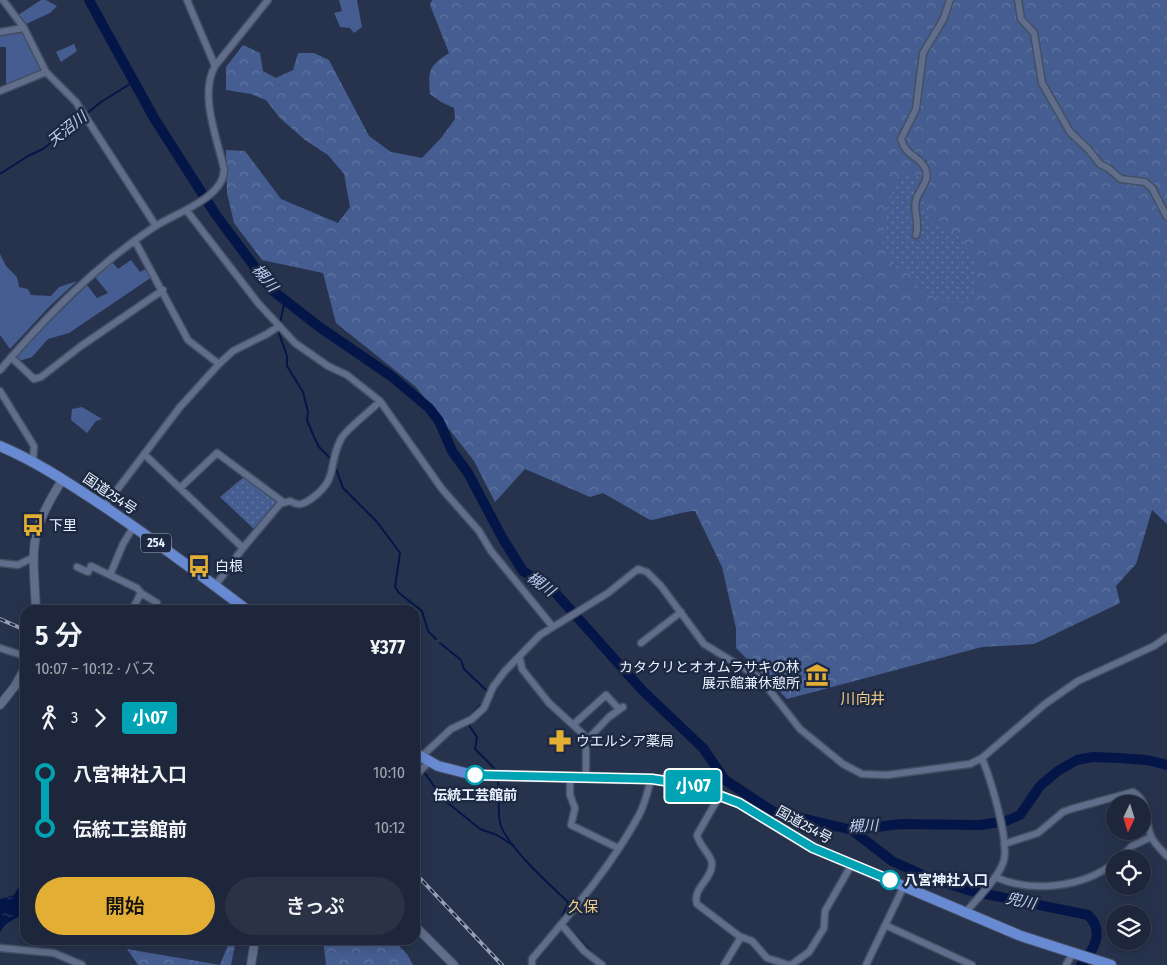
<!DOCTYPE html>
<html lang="ja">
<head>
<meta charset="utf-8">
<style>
  body { margin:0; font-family:"Fira Sans Condensed","Noto Sans JP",sans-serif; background:#2a3245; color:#f1f3f6; height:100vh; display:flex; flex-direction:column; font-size:19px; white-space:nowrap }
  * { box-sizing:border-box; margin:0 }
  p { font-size:16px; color:#a0a5af }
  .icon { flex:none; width:28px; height:28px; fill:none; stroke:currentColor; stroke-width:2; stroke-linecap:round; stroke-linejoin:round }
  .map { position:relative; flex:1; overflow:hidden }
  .details { position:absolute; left:20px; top:605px; width:400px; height:340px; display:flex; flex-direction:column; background:#1d263a; border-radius:15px; box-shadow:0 2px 12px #0003,0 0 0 1px #3b4354 }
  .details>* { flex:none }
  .badge { padding:0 10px; border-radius:4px; font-size:18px; line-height:32px }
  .needle { width:32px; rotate:184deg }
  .buttons { position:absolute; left:1106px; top:795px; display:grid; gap:10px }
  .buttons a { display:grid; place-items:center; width:45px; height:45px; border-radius:50%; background:#1d263a; box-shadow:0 2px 12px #0003,0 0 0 1px #3b4354; font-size:25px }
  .map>.badge { position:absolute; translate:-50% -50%; box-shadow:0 0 0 2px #fff }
  .legs { display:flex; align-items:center; gap:8px; height:55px; padding:0 15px; font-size:16px }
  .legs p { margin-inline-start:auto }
  .summary { display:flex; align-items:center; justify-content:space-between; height:85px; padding:0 15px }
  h1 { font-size:28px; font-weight:600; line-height:38px }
  .button { display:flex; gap:10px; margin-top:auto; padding:10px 15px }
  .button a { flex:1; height:58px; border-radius:30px; background:#e3ae34; color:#111; font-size:20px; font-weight:600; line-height:58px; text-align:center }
  .button a+a { background:#2a3245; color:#f1f3f6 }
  ul { padding:0 15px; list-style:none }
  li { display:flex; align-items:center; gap:18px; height:55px; font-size:19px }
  li i { display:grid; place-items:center; width:8px; height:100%; margin:0 6px; background:currentColor }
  li i::after { content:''; width:12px; height:12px; margin:-6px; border:4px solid; border-radius:50%; background:#1d263a }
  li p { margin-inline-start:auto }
  li:first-child i { background:linear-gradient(#0000 50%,currentColor 0) }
  li:last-child i { background:linear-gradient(currentColor 50%,#0000 0) }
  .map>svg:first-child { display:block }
</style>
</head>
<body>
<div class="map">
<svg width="1167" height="965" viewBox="0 0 1167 965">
  <defs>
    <pattern id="forest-crowns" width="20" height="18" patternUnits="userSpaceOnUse" patternTransform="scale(1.25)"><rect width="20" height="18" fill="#455d90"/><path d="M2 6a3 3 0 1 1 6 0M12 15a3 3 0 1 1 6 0" fill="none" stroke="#6075a1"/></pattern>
    <pattern id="park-dots" width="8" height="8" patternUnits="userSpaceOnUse" patternTransform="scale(1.25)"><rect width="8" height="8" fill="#455d90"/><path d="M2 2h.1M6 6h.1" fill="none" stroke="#6075a1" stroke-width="1.8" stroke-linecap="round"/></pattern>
    <pattern id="water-ripples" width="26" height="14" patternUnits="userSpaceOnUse" patternTransform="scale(1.25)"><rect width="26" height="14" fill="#041647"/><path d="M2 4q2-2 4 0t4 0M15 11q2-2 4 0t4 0" fill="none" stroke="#293863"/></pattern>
  </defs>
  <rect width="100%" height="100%" fill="#27334d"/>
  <!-- grass -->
  <path fill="#455d90" d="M41,0H46L57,6L50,13L26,24L18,15Z
    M339,0H357L362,27L354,33L350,28L340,27L334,13L342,11Z
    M22,31L42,72L6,85V47H0V34Z
    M74,44L77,51L61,62L56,52Z
    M0,254L6,266L17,277L19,287L28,289L31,295L51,296L59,287L77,281L50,306L10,349L0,335Z
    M131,260L140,272L147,268L152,277L69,333L48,339L32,357L19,361L16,359V355L87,285L97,298L108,293L95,277L112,262L118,269Z
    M82,407L102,419L96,421L87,433L71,420L72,409Z"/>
  <!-- forest -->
  <path fill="url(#forest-crowns)" d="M432,0H1167V524L1152,510L1136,564L1116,586L1120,603L1034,644L982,647L787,699L736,648V628L722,567L695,511C688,510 660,519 650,520L603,493L590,497L525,469L495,502L474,461L416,387L336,323L323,273L262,260L234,223L227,193L226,150L245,151L281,199L338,223L350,207L344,174L328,155L305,140L280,118L266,100L251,94L226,90V67L243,45L260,53L263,71L276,78L293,70L298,53H314L329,60L369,136L391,152L422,158L441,138L455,119L454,108L441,102L430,94C428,70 429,66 449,53L430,5Z
    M230,940H236L231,965H138L127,949L220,965Z
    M323,940H393L407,954L413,965H326Z"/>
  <!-- park -->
  <path fill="url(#park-dots)" d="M917,175L927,186L923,211L934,225L959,235L974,258L975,291L971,300L963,303L940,300L921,291L909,274L892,266L882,241L887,208L898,176Z
    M245,476L276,500L277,504L256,531L220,497Z"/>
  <!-- water -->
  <path fill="url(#water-ripples)" d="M20,885L25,886V913L6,924L0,932V899L14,895Z"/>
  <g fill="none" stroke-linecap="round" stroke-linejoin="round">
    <!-- stream -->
    <path stroke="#041647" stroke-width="2" d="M0,174L28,156L43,149L101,102L133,82
      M280,323L285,300
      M278,330L287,356V366L303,392L308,412L307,420L314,437L319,447L332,460
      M335,466L343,488L377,522L398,550L400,553L395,587L399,593L422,611L428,631L436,639
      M440,643L461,660L464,669L487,691V695
      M468,718L483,703
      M468,724L477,737L475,749L494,768
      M415,759L443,799L480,829L497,835L514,846
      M498,783C501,797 496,812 501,826C510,849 549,884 568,902L562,917
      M566,925L593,954"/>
    <!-- river -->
    <path stroke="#041647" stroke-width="10" d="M89,0L154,118L216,215L272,290L318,326L391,376L429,408L439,421L452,451L468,473L503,539L523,571L552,589L642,690L703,748L725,780L772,811L852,830L901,824L980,825L1006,821L1020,815L1040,786L1059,770L1077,760L1093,757L1119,758L1147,760L1167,765
      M852,830L892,861L925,876L971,891L1088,915C1105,931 1094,950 1081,965"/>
    <defs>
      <path id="minor" d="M3,0L24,28L46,72L76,102L156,226
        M187,0L215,66
        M1018,0L1021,19L1034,33L1042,83L1070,132L1088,149L1100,164L1108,168L1121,179L1145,182L1152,188L1167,217
        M0,32L24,28
        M0,91L46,72
        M187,211L258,303L295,343L328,366L347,375L380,401L442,489L479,531L491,551L553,627
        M916,235C920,223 913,211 916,200C919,189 931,181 925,168C919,155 906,157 901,139L916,109L923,53L943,20L950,0
        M135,241L188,340L219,364
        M11,357L34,379L41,377L81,346L163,290
        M0,370C46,317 95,266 154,227C175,213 225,198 224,169C217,138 199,94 215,66L268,0
        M0,391L34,446L33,461
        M144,454L243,548
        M180,488L217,453L283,502
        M104,507L180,407L219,364L233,351L267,334L279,326
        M0,563L18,565L32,558
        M77,567L88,572L91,566L137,588L141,593L157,603
        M110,575L123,544L134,526
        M215,586L243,548L280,504L290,501C299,506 302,505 311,499C340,478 327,465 341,439C346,429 371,411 380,401
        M132,610L141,593
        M641,643L681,612
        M0,648L25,656
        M520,659L522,669L549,703L583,734L586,741V778
        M574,724L606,695L619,709
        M586,741L609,717L623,707
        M421,757L451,729L472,719L484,708L493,687L505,671L540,635L608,593L638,569L647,572L661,586L704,644L760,678L800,729L843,764L862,774L887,775L970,764L982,758L1045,704L1078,681L1154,646L1167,637
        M415,776L429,762
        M570,778V795L575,808L571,825L618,848
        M720,795L697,835C699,846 712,855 712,864C712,880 692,888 697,904L739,936L752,941L767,958L789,965
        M1004,844L1038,833L1063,812L1071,809L1133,792C1151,802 1144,823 1152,838C1155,844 1162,851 1167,856
        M1119,859L1132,846L1151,837
        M995,877C1031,893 1084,888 1115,862
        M966,912C978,897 996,881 1003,863C1011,844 990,778 982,758
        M561,924L584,951L602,965
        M885,925L972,965
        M0,948L54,953L82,965
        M532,965V959C570,914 611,867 639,815C645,804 648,790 651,779
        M724,965L741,937
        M791,965L809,952L824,928L825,911L852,864
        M866,965L904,886
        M1066,965L1073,953"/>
      <path id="tertiary" d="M36,610C33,548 27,534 63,479
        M0,705L15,686L25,668
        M415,926L454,965
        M251,965L255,940"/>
      <path id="trunk" d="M0,446C38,462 71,485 105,507C154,540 201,575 247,610
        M415,753L438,766L473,775L651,779L691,785L739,803L813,848L1021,936L1111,965"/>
    </defs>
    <!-- minor casing -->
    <use href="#minor" stroke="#444f63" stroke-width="9"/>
    <!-- tertiary casing -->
    <use href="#tertiary" stroke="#444f63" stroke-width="10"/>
    <!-- trunk casing -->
    <use href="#trunk" stroke="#444f63" stroke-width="12"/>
    <!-- minor -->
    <use href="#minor" stroke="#606e8b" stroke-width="6"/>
    <!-- tertiary -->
    <use href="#tertiary" stroke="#606e8b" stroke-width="8"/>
    <!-- trunk -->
    <use href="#trunk" stroke="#688ad3" stroke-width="10"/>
    <defs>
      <path id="rail" d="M0,619L25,630
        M415,873L502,965"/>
    </defs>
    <!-- rail casing -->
    <use href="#rail" stroke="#97a0b3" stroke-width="4"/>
    <!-- rail -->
    <use href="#rail" stroke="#1d2942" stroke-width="2" stroke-dasharray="5.5" stroke-linecap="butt"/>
  </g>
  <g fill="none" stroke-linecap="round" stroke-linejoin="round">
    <defs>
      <path id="line-1" d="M475,775L652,779L691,785L739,803L813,848L890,880"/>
    </defs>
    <!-- line-1 casing -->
    <use href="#line-1" stroke="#fff" stroke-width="11"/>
    <!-- line-1 -->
    <use href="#line-1" stroke="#00a3b4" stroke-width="8"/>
  </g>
  <!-- icons -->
  <defs>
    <symbol id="bus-bare" viewBox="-9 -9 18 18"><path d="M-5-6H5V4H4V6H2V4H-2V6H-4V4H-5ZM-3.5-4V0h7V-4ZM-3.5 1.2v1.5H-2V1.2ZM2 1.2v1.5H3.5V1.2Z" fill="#e3ae34" stroke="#1d2942" stroke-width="2.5" paint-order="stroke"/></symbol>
    <symbol id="museum-bare" viewBox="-9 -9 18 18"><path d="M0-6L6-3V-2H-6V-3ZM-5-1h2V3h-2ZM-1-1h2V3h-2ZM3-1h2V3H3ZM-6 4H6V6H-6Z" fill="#e3ae34" stroke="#1d2942" stroke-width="2.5" paint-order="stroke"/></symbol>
    <symbol id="pharmacy-bare" viewBox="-9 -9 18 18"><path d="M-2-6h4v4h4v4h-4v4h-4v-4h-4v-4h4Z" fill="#e3ae34" stroke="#1d2942" stroke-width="2.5" paint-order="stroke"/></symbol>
  </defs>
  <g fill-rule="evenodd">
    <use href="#bus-bare" x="17" y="509" width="32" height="32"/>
    <use href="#bus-bare" x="183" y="550" width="32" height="32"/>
    <use href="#museum-bare" x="801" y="659" width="32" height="32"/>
    <use href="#pharmacy-bare" x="544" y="725" width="32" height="32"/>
  </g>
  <!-- markers -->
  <g fill="#fff" stroke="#00a3b4" stroke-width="2.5">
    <circle cx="475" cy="775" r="9"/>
    <circle cx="890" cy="880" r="9"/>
  </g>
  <g text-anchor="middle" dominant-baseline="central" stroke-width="5" stroke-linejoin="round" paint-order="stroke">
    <!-- shield labels -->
    <rect fill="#1d2942" stroke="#adb6c6" stroke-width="1" x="141" y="533.5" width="30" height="19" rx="4"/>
    <g font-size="12" font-weight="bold" fill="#ebf2ff">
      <text x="156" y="543">254</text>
    </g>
    <!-- street labels -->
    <g font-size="14" fill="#ebf2ff" stroke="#1d2942">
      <text transform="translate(110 494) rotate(34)">国道254号</text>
      <text transform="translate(804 825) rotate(29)">国道254号</text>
    </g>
    <!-- poi labels -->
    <g font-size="14" fill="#ebf2ff" stroke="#1d2942" text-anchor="start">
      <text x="49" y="525">下里</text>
      <text x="215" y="566">白根</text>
      <text x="800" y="667" text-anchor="end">カタクリとオオムラサキの林<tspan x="800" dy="16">展示館兼休憩所</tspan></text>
      <text x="576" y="741">ウエルシア薬局</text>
    </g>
    <!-- stop labels -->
    <g font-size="14" font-weight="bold" fill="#ebf2ff" stroke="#1d2942">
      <text x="475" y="795">伝統工芸館前</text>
      <text x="904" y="880" text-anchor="start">八宮神社入口</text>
    </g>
    <!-- water labels -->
    <g font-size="15" font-style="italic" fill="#becff0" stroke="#1d2942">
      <text transform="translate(67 129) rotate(-39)">天沼川</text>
      <text transform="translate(265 278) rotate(50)">槻川</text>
      <text transform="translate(541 584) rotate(36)">槻川</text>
      <text transform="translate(863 826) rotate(-2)">槻川</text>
      <text transform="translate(1021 901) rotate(12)">兜川</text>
    </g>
    <!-- neighbourhood labels -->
    <g font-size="15" fill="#f1cc83" stroke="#1d2942">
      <text x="863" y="699">川向井</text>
      <text x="583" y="907">久保</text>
    </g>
  </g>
</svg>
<div class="buttons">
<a><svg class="needle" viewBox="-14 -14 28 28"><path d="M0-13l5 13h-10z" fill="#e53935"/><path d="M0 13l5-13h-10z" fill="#a0a5af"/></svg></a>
<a><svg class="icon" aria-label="locate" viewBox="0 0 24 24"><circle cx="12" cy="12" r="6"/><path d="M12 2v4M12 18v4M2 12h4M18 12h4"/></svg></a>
<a><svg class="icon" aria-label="layers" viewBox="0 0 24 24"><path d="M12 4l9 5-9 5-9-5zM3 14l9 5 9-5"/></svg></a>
</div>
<b class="badge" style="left:693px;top:786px;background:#00a3b4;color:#fff">小07</b>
<section class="details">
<div class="summary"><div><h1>5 分</h1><p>10:07 – 10:12 · バス</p></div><b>¥377</b></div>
<div class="legs"><svg class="icon" aria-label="walk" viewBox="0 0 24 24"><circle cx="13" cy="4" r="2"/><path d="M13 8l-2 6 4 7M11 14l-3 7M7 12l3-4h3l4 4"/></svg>3<svg class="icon" aria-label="forward" viewBox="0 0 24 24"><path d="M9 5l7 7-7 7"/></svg><b class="badge" style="background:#00a3b4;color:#fff">小07</b></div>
<ul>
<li><i style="color:#00a3b4"></i><b>八宮神社入口</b><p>10:10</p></li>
<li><i style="color:#00a3b4"></i><b>伝統工芸館前</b><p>10:12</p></li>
</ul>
<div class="button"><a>開始</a><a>きっぷ</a></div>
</section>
</div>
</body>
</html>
